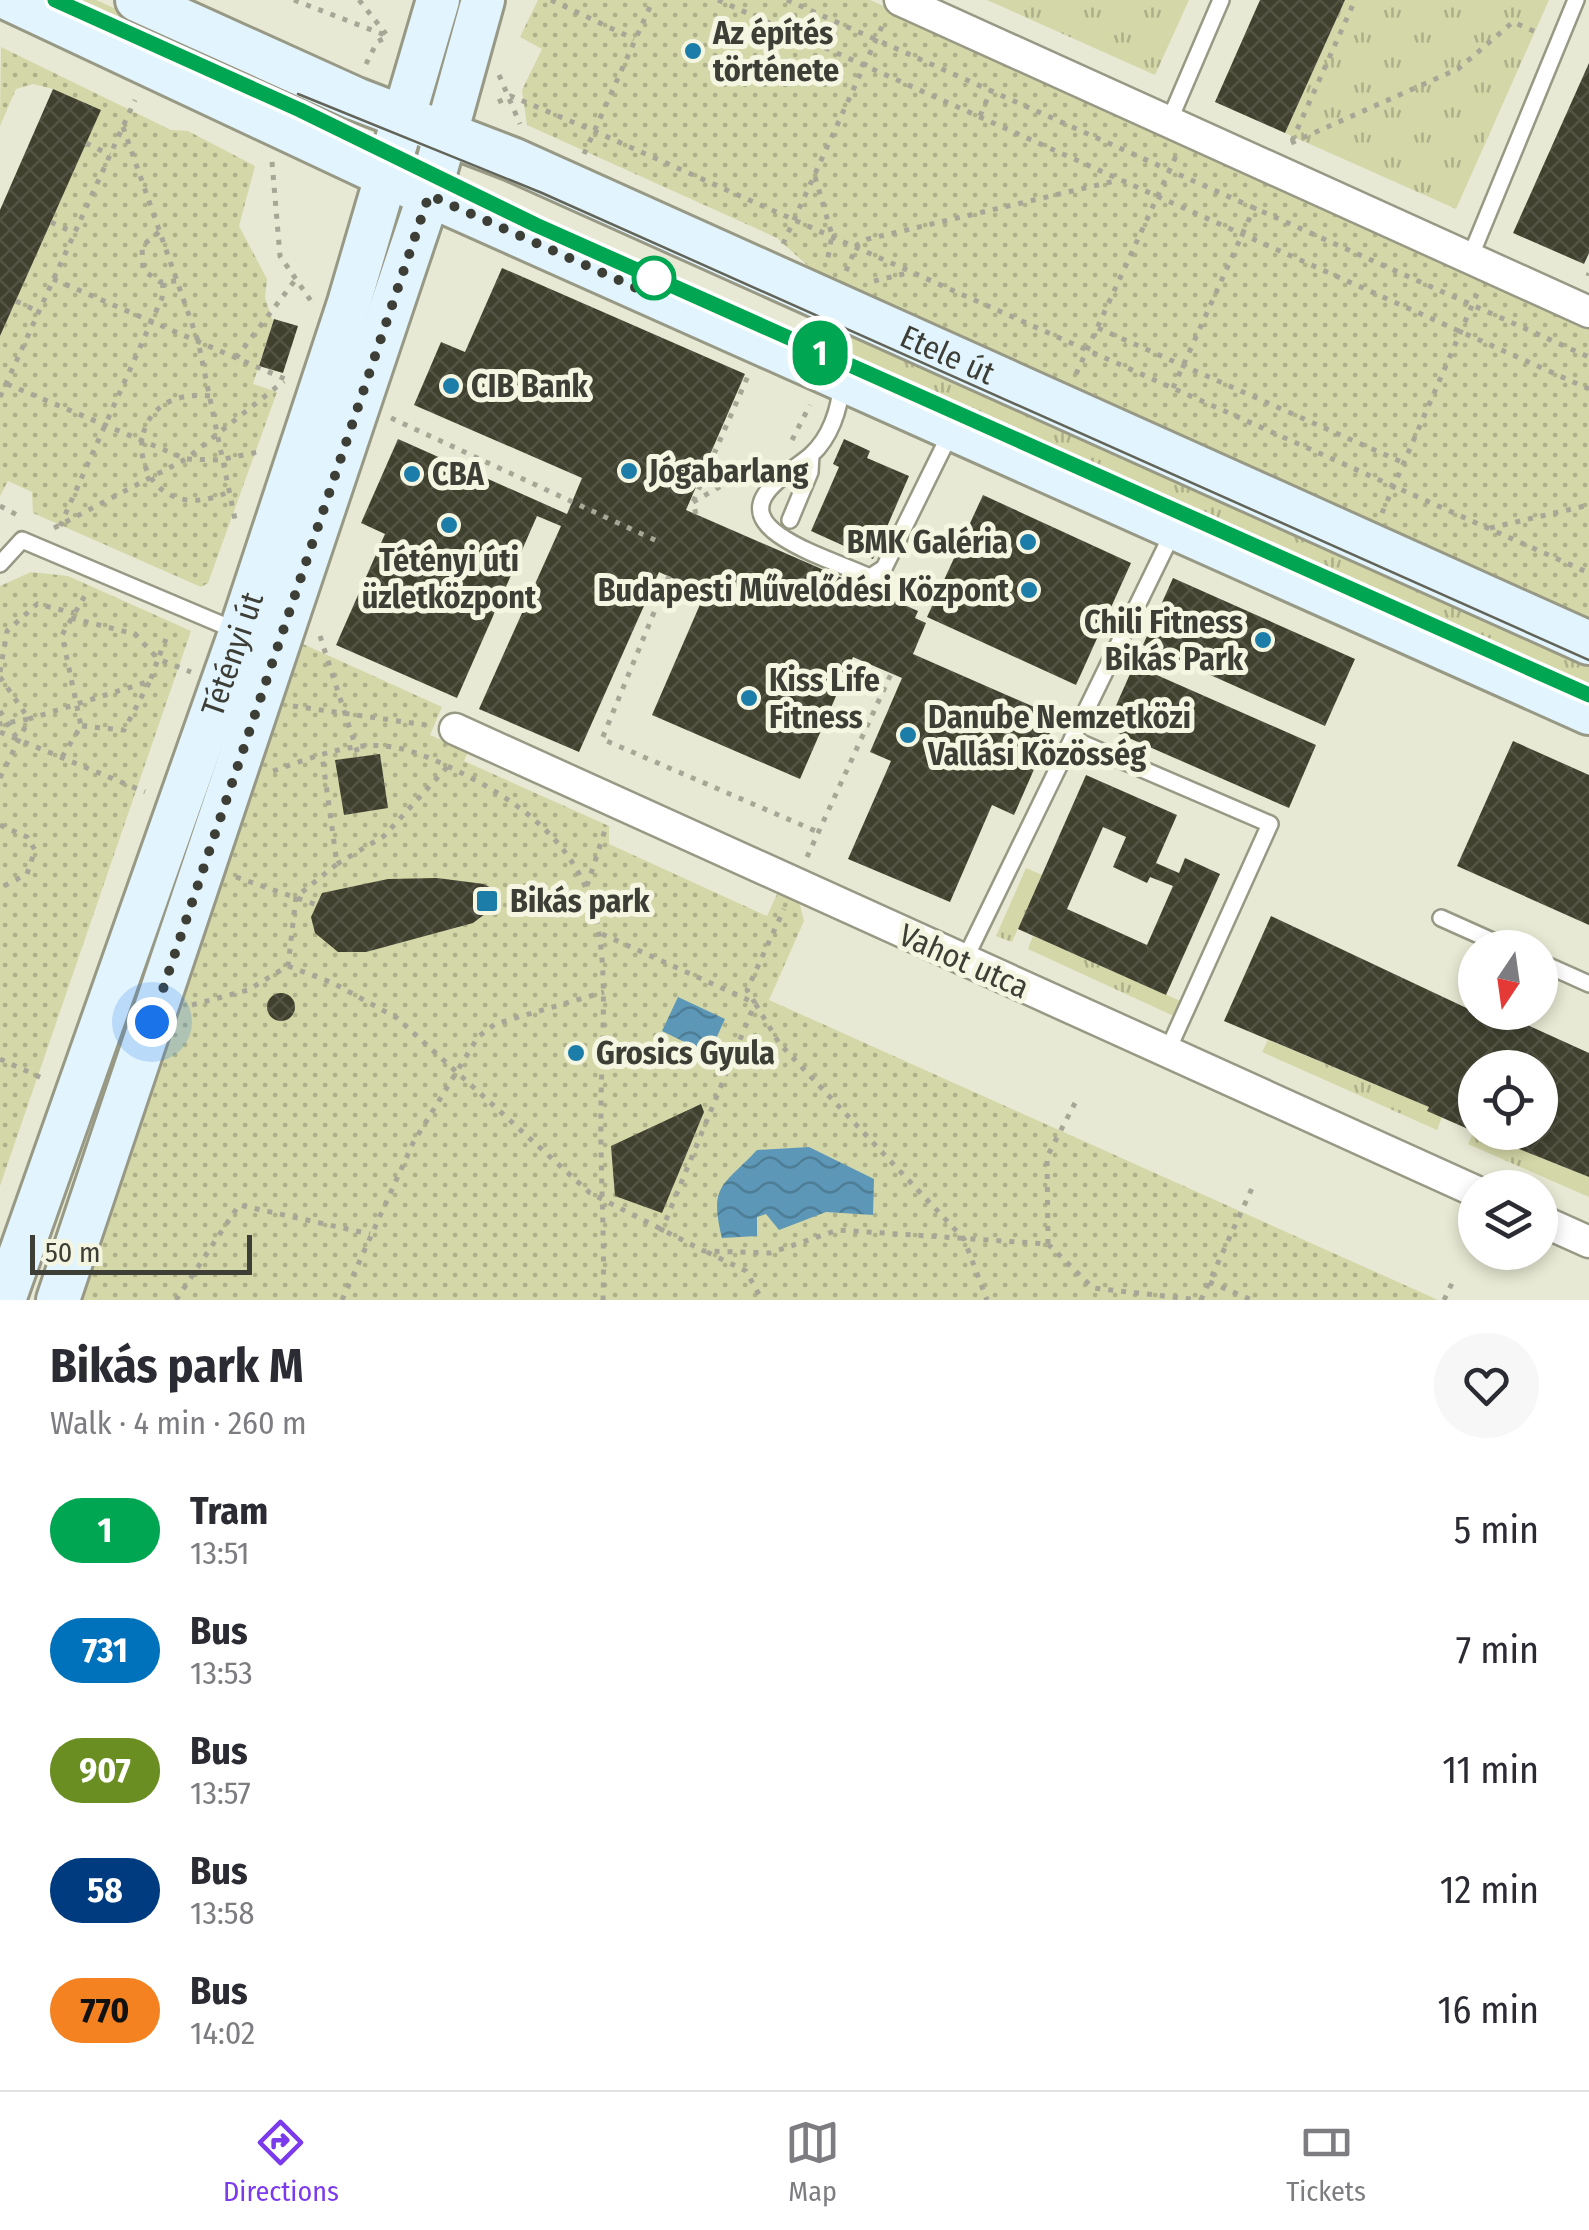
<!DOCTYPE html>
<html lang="en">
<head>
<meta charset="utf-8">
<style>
  body { margin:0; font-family:"Fira Sans Condensed",sans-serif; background:#f7f7f7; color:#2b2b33; height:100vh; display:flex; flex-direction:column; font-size:38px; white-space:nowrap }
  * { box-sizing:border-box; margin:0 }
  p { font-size:32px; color:#7c7c81 }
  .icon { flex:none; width:55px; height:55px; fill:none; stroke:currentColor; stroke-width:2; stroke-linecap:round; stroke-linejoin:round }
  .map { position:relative; height:1300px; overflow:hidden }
  .sheet { display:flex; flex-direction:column; background:#fff; flex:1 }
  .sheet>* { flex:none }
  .badge { padding:0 20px; border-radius:32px; font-size:35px; line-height:65px }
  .needle { width:65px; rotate:193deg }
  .controls { position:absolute; left:1458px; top:930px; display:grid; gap:20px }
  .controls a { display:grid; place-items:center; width:100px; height:100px; border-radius:50%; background:#fff; box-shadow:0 5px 15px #0003; font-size:50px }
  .scale { position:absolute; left:30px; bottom:25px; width:222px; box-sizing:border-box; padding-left:10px; border:5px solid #3d3e35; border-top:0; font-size:28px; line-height:35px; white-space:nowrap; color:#3d3e35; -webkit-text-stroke:8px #f4f6e1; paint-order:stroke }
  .you { position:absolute; width:50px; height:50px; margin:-25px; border:8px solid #fff; border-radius:50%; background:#1a73e8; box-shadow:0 0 0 15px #1a73e833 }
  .map>.badge { position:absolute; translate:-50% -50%; box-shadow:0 0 0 5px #fff }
  .round { display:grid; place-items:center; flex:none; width:105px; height:105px; border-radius:52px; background:#f7f7f7 }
  .head { display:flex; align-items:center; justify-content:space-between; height:170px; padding:0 50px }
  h1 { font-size:48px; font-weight:700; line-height:75px }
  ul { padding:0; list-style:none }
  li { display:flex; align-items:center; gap:30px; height:120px; padding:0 50px }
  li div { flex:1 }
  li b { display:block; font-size:38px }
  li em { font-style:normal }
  li .badge { min-width:110px; font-weight:700; text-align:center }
  .tab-bar { display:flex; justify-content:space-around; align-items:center; height:140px; border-top:2px solid #e1e1e2; background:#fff; font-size:28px; color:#7c7c81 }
  .tab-bar a { display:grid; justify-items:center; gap:5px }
  .tab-bar .active { color:#7c3aed }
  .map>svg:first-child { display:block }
</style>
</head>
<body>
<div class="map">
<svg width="1589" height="1300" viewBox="0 0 1589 1300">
  <defs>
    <pattern id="grass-tufts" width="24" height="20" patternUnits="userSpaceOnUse" patternTransform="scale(2.5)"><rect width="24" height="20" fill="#d4d7a7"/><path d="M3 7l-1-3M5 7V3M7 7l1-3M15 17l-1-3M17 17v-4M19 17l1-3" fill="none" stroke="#adb089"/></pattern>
    <pattern id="park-dots" width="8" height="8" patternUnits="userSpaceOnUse" patternTransform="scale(2.5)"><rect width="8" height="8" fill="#d4d7a7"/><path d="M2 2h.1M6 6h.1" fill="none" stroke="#adb089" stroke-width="1.8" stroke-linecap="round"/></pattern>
    <pattern id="water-waves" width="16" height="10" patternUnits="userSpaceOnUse" patternTransform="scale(2.5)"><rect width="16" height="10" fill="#5d97b7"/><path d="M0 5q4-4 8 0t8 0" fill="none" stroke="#4e7d96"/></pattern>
    <pattern id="building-cross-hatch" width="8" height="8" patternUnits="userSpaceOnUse" patternTransform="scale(2.5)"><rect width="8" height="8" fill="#3f402e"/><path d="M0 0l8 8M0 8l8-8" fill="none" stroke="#535444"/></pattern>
  </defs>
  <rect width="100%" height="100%" fill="#e7e9d4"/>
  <!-- grass -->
  <path fill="url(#grass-tufts)" d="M48,0H96L312,96L304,114Z
    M987,0H1189L1155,75Z
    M1345,0H1549L1456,209L1285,133Z
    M837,326L1589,661V696L825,352Z
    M1026,868L1042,875L1012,942L996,936Z
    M1033,936L1183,1002L1176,1017L1028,949Z
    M1268,1040L1429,1107L1442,1117L1437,1130L1262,1052Z
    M1474,1131L1589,1177V1197L1468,1144Z"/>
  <!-- park -->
  <path fill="url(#park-dots)" d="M538,0H870L1589,323V622L827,283L777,238L527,125L522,90L542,49L520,37Z
    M1,47L171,130L188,131L255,166L239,226L267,279L265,298L273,321L253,384L277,392L208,583L201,587L33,513L32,492L8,481L0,496V336L100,111L53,89L33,84L16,89L0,126Z
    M31,572L68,576L191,631L0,1186V586Z
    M303,644L442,707L430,735L468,752L464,761L609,826V844L767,916L778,892L799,901L804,921L769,1000L1438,1300H79Z"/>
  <!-- water -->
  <path fill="url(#water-waves)" d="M678,997L725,1019L709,1054L662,1031Z
    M809,1147L874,1179L873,1215L826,1212L779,1230L766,1214L757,1217V1236L722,1238C709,1185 722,1187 757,1150Z"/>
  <!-- building -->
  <path fill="url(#building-cross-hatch)" fill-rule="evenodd" d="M1260,0H1345L1285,133L1215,102Z
    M1589,63V253L1584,264L1513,233Z
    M53,89L101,110L0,336V210Z
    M502,268L745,374L686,510L918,611L915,618L926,623L913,654L1057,717L1014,815L992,805L950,902L848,859L891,761L870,752L902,678L853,657L800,779L652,715L705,593L659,572L579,752L479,709L561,526L537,516L457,698L336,645L385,534L361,523L398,439L567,514L582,478L414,405L441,342L465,352Z
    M274,319L298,326L283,373L259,366Z
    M844,439L870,451L867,458L909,476L873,559L811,531L839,467L833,464Z
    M983,495L1131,563L1076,685L927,617Z
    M1173,578L1355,659L1325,726L1143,645Z
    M1134,665L1316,745L1289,808L1106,728Z
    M1513,741L1589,775V925L1457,866Z
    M380,754L388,808L344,815L335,760Z
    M1086,775L1177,815L1156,863L1179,873L1185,858L1220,874L1166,995L1018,929ZM1103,827L1126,837L1113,867L1147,883L1150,877L1173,886L1147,945L1067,909Z
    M437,878L484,884L500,893L501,902L473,923L366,952H338L315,933L311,917L322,893L388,879Z
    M1271,916L1475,1012H1499L1589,1053V1177L1477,1132H1540V1068H1475V1132L1427,1111L1429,1107L1224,1021Z
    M267 1007a14 14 0 1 1 28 0a14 14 0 1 1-28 0Z
    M701,1104L704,1112L662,1213L615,1196L611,1146Z"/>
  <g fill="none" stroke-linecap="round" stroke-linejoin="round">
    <defs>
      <path id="lane" d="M1170,119L1221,0
        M1469,260L1576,0
        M841,385C840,409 830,438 811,455C790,474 731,501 779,535C805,553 841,564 870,577L884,568L951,432
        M790,520L810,472L811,455
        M0,564L22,540L237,631
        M1072,739L1270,824L1167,1052
        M1441,918L1508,948
        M964,961L1174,530
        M1540,962L1589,984"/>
      <path id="street" d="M900,0L1589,312
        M455,729L1475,1191
        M1540,1220L1589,1242"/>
      <g id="secondary">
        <path d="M11,0L386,176L1589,713"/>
        <path id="s1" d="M137,0L356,99L512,159L1589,643"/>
        <path id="s2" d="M4,1300L240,633L349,303L438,0"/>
        <path d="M58,1300L429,195L483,0"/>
      </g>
    </defs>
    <!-- lane casing -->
    <use href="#lane" stroke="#989985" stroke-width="20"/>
    <!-- street casing -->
    <use href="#street" stroke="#989985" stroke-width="35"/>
    <!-- secondary casing -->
    <use href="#secondary" stroke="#989985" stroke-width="48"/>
    <!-- path -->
    <path stroke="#a6a797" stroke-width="5" stroke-dasharray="5 8" stroke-linecap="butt" d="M294,0L390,37
      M359,0L386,34
      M551,0L634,39
      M718,0L1589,389
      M787,0L1589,357
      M366,64L377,42L388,36
      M499,75L520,124
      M498,102L511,96L594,131L1589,573
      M980,116L991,90
      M123,127L198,341L236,524
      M1292,141L1355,0
      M86,143L110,155
      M1291,143L1458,69L1513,22L1538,33
      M584,154L653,0
      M272,162L280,256L311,301
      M815,177L832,235L827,263
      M51,222L74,233
      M159,232L142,246L143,270L160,282L177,281
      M783,244L884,22
      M846,271L857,245L868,239L1119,180
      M1588,276L1589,273
      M53,279L285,379
      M874,281L912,272
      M16,301L39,312
      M1098,328L1404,463
      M236,358L296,279
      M1076,374L1176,156
      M7,384L186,459L219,460L263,451
      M1173,388L1255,206
      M210,396C103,385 131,539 230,491
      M0,397L135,100
      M391,418L657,541
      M792,440L810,405
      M693,502L760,464
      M0,506L21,517
      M1382,513L1477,294
      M696,514L693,502L748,376
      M60,526L162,298L163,282
      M54,528L186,459L284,381
      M1490,528L1589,505
      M669,576L602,739L818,832
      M71,618L135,634L158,659L166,639
      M320,636L359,757
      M0,672L7,631L37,604L74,613
      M0,677L29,719L0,724
      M293,706L426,725
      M0,711L16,737
      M82,726L124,730L150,681
      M0,732L145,792
      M62,757L81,726L62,635L87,592
      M273,771C365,738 387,733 475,780C629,863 602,960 601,1109C600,1173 605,1236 603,1300
      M0,778L29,719L150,681L158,659L191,672
      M0,825L27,837L35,850L27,874L0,888
      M807,857L891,674
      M337,864L384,836L449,765
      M236,877L317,905
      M587,886L605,830
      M602,934L755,1003L779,1043L964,1239L987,1300
      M288,966L333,983L397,1018L590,1193L704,1251L770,1253L838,1230L1048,1244L1093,1288L1200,1300
      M192,1005L248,990L288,966L296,897L337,864L322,755
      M0,1059L44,1079
      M661,1232L755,1003L747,990L784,909
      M1048,1244L1047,1157L1075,1103
      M707,1252L746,1271L762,1300
      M1209,1282L1252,1300
      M176,1300L239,1205L370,1234
      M342,1300L413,1143L478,1037L495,1024L604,992
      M1201,1300L1253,1186
      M1444,1300L1455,1277"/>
    <!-- lane -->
    <use href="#lane" stroke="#fff" stroke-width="15"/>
    <!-- street -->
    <use href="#street" stroke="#fff" stroke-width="30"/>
    <!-- secondary -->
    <use href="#secondary" stroke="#e2f4fe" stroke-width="42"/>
    <!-- tram -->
    <path stroke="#626458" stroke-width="2.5" d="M55,0L299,109L536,225L1589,696
      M298,94L542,193L1589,660"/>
  </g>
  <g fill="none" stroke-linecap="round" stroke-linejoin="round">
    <defs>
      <path id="line" d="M55,0L300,110L536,225L1589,695"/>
    </defs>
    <!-- line casing -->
    <use href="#line" stroke="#fff" stroke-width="22"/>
    <!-- line -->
    <use href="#line" stroke="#00a651" stroke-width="15"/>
    <!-- walk -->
    <path stroke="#3d3e35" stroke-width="10" stroke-dasharray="0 18" d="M152,1022L429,195L652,295L654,278"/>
  </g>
  <!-- markers -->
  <g fill="#1c7da9" stroke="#f4f6e1" stroke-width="4">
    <circle cx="693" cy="51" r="10"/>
    <circle cx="451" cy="386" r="10"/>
    <circle cx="629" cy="471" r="10"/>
    <circle cx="412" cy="474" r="10"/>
    <circle cx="449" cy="525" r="10"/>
    <circle cx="1028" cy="542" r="10"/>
    <circle cx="1029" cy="590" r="10"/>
    <circle cx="1263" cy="640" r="10"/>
    <circle cx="749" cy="698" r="10"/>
    <circle cx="908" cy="735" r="10"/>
    <rect x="475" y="889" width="24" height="24" rx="5"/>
    <circle cx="576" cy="1053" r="10"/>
  </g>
  <circle fill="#fff" stroke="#00a651" stroke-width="5" cx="654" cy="278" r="20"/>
  <g text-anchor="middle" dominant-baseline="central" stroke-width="10" stroke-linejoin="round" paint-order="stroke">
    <!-- poi labels -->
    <g font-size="32" font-weight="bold" fill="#3d3e35" stroke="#f4f6e1" text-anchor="start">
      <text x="713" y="33">Az építés<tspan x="713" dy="37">története</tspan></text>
      <text x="471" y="386">CIB Bank</text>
      <text x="649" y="471">Jógabarlang</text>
      <text x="432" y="474">CBA</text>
      <text x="1008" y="542" text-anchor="end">BMK Galéria</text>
      <text x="449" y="560" text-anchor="middle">Tétényi úti<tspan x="449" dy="37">üzletközpont</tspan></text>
      <text x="1009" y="590" text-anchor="end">Budapesti Művelődési Központ</text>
      <text x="1243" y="622" text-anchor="end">Chili Fitness<tspan x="1243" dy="37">Bikás Park</tspan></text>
      <text x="769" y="680">Kiss Life<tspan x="769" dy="37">Fitness</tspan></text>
      <text x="928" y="717">Danube Nemzetközi<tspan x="928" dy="37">Vallási Közösség</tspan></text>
      <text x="510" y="901">Bikás park</text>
      <text x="596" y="1053">Grosics Gyula</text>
    </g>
    <!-- street labels -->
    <g font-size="32" fill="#3d3e35" stroke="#f4f6e1">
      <text stroke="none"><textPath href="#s1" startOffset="885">Etele út</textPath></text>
      <text stroke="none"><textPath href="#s2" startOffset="685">Tétényi út</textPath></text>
      <text transform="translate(964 961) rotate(24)">Vahot utca</text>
    </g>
  </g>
</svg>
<div class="controls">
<a><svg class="needle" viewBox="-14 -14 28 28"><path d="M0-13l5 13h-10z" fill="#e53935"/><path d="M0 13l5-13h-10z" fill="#7c7c81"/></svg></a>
<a><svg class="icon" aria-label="locate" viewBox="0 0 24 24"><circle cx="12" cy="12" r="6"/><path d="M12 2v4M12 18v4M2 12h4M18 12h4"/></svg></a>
<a><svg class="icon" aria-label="layers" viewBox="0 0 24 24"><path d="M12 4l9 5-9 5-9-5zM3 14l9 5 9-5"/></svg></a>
</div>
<div class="scale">50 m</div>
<div class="you" style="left:152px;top:1022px"></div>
<b class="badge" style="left:820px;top:353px;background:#00a651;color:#fff">1</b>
</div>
<section class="sheet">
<div class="head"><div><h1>Bikás park M</h1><p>Walk · 4 min · 260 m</p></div><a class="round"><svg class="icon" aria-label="heart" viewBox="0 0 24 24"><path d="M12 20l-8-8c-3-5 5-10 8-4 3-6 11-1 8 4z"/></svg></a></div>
<ul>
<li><span class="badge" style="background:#00a651;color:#fff">1</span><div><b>Tram</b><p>13:51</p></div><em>5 min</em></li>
<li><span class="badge" style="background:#0072bc;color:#fff">731</span><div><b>Bus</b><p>13:53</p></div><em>7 min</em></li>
<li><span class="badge" style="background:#6b8e23;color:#fff">907</span><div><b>Bus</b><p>13:57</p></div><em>11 min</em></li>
<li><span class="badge" style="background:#003b80;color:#fff">58</span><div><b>Bus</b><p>13:58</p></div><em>12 min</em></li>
<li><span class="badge" style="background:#f58220;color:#111">770</span><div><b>Bus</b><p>14:02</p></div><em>16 min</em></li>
</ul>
</section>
<nav class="tab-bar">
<a class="active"><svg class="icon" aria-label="directions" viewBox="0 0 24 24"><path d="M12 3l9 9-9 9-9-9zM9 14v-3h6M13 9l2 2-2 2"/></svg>Directions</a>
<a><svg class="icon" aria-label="map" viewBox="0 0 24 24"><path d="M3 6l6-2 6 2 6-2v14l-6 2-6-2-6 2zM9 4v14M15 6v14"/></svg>Map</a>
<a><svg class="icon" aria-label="tickets" viewBox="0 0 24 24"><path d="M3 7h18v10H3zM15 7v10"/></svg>Tickets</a>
</nav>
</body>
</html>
